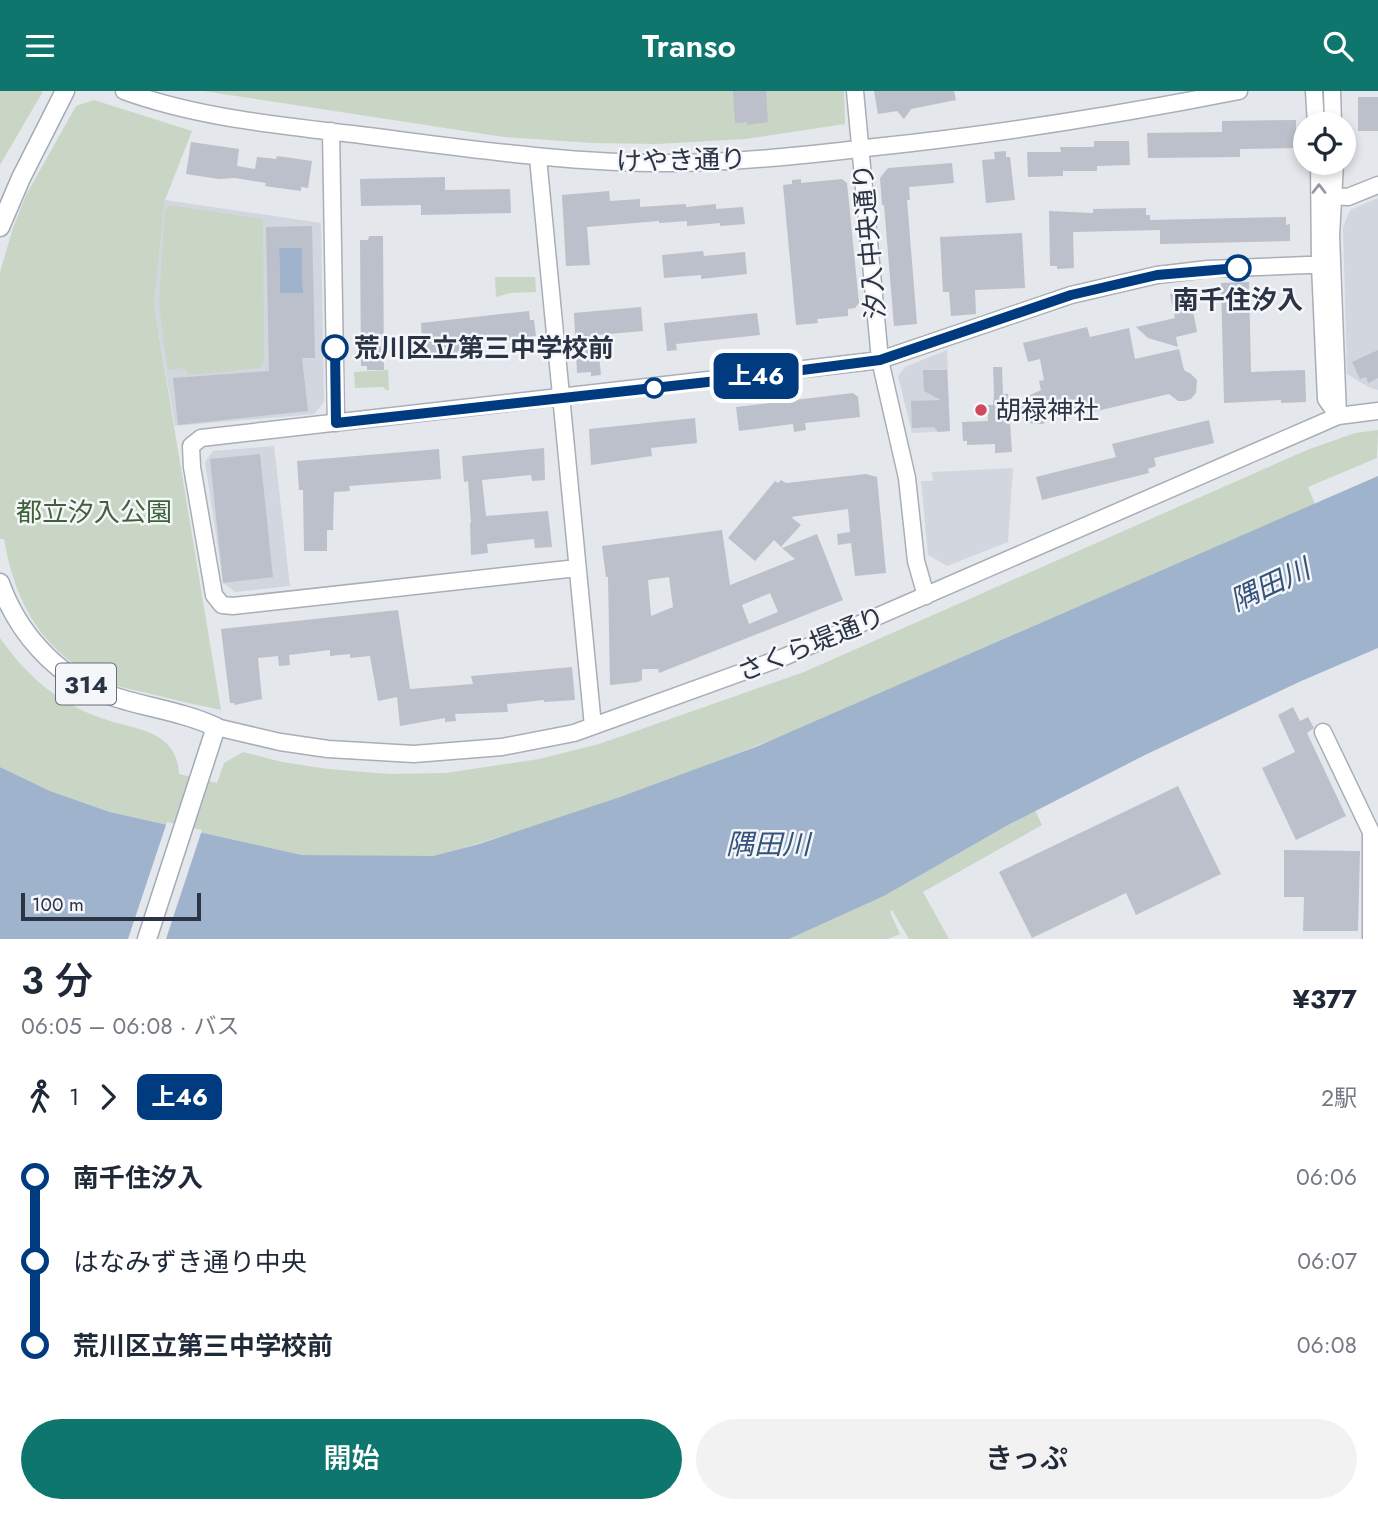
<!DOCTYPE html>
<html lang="ja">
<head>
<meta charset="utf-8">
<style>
  body { margin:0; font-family:Jost,"Noto Sans JP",sans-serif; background:#f2f2f3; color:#1f2937; height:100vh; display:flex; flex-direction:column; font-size:26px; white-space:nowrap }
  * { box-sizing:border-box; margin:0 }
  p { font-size:23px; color:#747a83 }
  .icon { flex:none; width:38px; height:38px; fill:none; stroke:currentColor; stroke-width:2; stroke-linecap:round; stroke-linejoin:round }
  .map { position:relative; height:848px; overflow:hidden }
  .drawer { display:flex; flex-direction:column; background:#fff; flex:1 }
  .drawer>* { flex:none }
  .badge { padding:0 14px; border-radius:10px; font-size:24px; line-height:46px }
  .buttons { position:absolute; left:1293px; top:21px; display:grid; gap:14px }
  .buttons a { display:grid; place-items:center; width:63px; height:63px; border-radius:50%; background:#fff; box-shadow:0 4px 10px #0003; font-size:35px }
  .scale { position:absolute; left:21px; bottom:18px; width:180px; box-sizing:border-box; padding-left:7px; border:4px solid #2b3445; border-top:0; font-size:19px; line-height:24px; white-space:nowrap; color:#2b3445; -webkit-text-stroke:5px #f4f6f9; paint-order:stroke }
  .map>.badge { position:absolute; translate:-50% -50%; box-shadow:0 0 0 4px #fff }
  .legs { display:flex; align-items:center; gap:10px; height:77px; padding:0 21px; font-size:23px }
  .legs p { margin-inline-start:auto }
  .summary { display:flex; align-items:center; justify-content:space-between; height:119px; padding:0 21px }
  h1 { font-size:38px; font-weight:600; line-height:52px }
  .button { display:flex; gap:14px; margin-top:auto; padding:14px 21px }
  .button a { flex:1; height:80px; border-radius:42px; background:#0f766e; color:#fff; font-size:28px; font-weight:600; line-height:80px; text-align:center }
  .button a+a { background:#f2f2f3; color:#1f2937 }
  ul { padding:0 21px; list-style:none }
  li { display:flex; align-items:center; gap:24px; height:84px; font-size:26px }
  li i { display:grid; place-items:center; width:10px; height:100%; margin:0 9px; background:currentColor }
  li i::after { content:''; width:18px; height:18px; margin:-9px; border:5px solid; border-radius:50%; background:#fff }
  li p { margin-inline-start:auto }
  li:first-child i { background:linear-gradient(#0000 50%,currentColor 0) }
  li:last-child i { background:linear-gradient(currentColor 50%,#0000 0) }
  header { display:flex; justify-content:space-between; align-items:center; height:91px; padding:0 21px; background:#0f766e; color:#fff; font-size:32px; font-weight:600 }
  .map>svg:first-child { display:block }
</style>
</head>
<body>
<header><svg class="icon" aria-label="menu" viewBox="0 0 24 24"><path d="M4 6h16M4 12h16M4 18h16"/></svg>Transo<svg class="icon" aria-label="search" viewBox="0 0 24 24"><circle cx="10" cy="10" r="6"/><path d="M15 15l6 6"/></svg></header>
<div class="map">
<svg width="1378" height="848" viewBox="0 0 1378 848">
  <rect width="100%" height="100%" fill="#e4e7ec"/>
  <!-- built -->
  <path fill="#d2d6de" d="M1378,107V299L1370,297L1347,283L1343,136L1350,119Z
    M165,109L321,132L324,311L314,323L175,335L154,214Z
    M947,259L950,340L912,342L898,285L905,276Z
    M274,355L290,495L235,501L223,492L205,371L213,360Z
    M1013,377L1008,451L947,475L928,464L921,390H933L932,381Z"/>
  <!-- green -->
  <path fill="#c9d6c5" d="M0,0H42V2L0,74Z
    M203,0H844L845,33L745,48L657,53L592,52L504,46Z
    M94,9L192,40L165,109L154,214L221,619C196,614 172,608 147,602C134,599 118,596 106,591C43,563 15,513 4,448H0V181L13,137L26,104L76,15Z
    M170,114L263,128L264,268L260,277L189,284L184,277L168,279L159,213L165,120Z
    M495,186H535L536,201L510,202L496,206Z
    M388,279L389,299H385L384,296L355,297L354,281Z
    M1378,339L1377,367L1308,396L1315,413C1030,537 748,675 449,761L433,765L406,766L302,764L110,721L50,700L0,676V547C18,572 38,594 65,610C77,617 91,624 104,628C136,639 177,639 179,683L217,692L224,672L243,661L282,671L328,678L390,683L446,682L539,668L599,653L804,581L1307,359L1355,342Z
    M1035,719L1042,734L923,801L949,848H909L892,819L890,821L900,843L888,848H789L884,805Z"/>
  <!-- water -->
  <path fill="#9fb4cc" d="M279,157H302L303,202H280Z
    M1378,385V557L1299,591L1145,664L1010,733L884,805L789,848H0V676L50,700L110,721L302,764L433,765L479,753L620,706L758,655Z"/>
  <!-- pier -->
  <path fill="#e4e7ec" d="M167,731L202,739L166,848H128Z"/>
  <!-- building -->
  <path fill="#bbc0ca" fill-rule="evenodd" d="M733,0H766L768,31L747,34V31L735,32Z
    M874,0H954L956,9L911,18L904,28L897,20L878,23Z
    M1358,6H1378V40H1358Z
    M1296,29V57L1240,58V66L1148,67L1147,42L1222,41V30Z
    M1094,50H1129L1130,74L1097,75V80H1063V85L1028,86L1027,61H1061L1060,56H1094Z
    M191,51L239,58L237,75L255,78L257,66L276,68L277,65L312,70L308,97L301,96V100L265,95L266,92L235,87L219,88L186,83Z
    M1006,60V66H1010L1015,109L986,112L982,69L995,68L994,61Z
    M952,72L954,92L909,96L910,109H907L917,233L894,235L884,114H882L880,87L888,77Z
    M445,86V99L510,98L511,122L421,124V114L361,115L360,88Z
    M801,88V92L842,88L847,92L859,212L855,217L848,218V225L817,228L818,232L796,234L783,94L792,93V89Z
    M609,100L610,110L640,108V116L686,113V116L716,113V118L743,116L745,133L720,135V132L687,135V130L659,132V130L587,136L590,174L566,175L562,104Z
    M1146,117V124H1150V129L1286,126V134L1290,133V150L1160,153V139L1073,141L1074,177L1057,178V175H1050L1049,120L1093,122V118Z
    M312,135L315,267H302L308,320L178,334L173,287L269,280L266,136ZM279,157H302L303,202H280Z
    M1022,142L1025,197L975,199L976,223L951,225L949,201H943L940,146Z
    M369,145H383L384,279H367V275H361L360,149H368Z
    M703,160L704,165L745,161L747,183L701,188V184L664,187L662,164Z
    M1249,191L1251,281L1305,279L1306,311L1281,312V309L1224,312L1221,192Z
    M1189,198L1197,241L1176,246L1178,256L1148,247L1136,236L1175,227L1170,203Z
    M641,216L643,240L597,244L601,284L591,285V281L577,282L574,222Z
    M529,220L530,229H534L536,245L507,249V245L465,250L467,264L447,267L446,262L423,265L421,232Z
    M757,222L760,244L676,253L677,259L667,260L664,232Z
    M1087,236L1090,246L1129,237L1135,268L1179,258L1184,279L1191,283L1197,289L1196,302L1191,308L1184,310H1178L1169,303L1063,328L1060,318L1043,333L1028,332L1014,319L1026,306L1041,299L1039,290L1044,289L1040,268L1028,271L1023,252Z
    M1378,259V287L1368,292L1366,286L1360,288L1352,271Z
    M993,276H1002L1003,303H1008L1012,361L995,362V353L967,354V350H963L962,331L988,330L987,314H993L994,304Z
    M923,279H947L950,340L938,341L934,336L912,337L911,310L941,309L924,300Z
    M853,302L858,306L860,326L805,332L806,339L794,341L793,333L739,340L736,316Z
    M695,327L697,352L651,357L652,365L591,374L589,338Z
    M1209,329L1214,352L1154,367L1156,375L1148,378L1149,382L1042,409L1036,386L1116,366L1112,353Z
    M544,357L545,389L532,390L531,384L482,389L486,425L548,420L552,456L535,457L534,448L487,453L488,462L471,464L470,432H471L468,390L464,391L462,365Z
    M439,358L441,388L349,395L350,400L334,401L333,439H327V460H304L303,399H299L297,370Z
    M260,363L273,486L223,492L210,368Z
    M866,383L877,386L886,482L855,485L851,452L838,454L837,443L850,441L848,418L791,426L801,434L781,456L774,449L755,470L728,447L775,390L778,392L781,389L786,392Z
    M722,439L730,494L795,468L782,457L817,443L843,509L659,582L658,578H642V589L638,591L610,594L608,486H606L602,455ZM669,486L673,516L651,525L648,489ZM770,502L778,521L749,533L742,514Z
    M398,519L410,598L473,593L471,585L572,576L575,609L544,611V609L507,613L508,621L455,623L456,630L445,631V627L400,635L397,606L378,610L370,565L350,567V563L330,565V559L289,564L290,574L279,575L278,565L258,567L262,608L235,614L234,612H230L221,538Z
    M1293,616L1300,630L1308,626L1314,637L1307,642L1346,725L1296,749L1262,677L1295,661L1278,624Z
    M1178,695L1221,783L1136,824L1126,802L1032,847L999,781Z
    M1284,759L1360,760L1358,840H1303L1304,806H1284Z"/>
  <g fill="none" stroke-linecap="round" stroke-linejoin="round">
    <defs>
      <path id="secondary" d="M124,0C201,28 287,35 368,45C471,58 574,73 678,72C744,71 810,64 875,56C998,43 1118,24 1239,0
        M855,0L880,269L907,387L916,470L926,505
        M1314,0L1316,33
        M1332,0L1333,33
        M331,40L336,332
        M538,67L593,635
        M1319,72L1320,174L1326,308L1338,325
        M1335,72L1331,145L1338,325
        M1334,105L1348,106L1378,94
        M577,477L233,515L222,514L214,504L192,376L191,355L201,347L864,271L880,269L1071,204L1157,184L1208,178L1332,173
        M216,636L280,651L328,658L414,663L502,656L574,642L784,566L1338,325L1378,320
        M1323,641L1371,741V848"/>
      <path id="primary" d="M0,136L21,87L65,0
        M0,492C17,540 54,583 103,602C140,616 179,619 216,636
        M147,848L216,636"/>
    </defs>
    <!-- secondary casing -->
    <use href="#secondary" stroke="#a9aeb7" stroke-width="19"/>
    <!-- primary casing -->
    <use href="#primary" stroke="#a3abb8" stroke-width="21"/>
    <!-- secondary -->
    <use href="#secondary" stroke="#fff" stroke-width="16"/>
    <!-- primary -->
    <use href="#primary" stroke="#fff" stroke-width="18"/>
  </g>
  <!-- one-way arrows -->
  <defs><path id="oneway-chevron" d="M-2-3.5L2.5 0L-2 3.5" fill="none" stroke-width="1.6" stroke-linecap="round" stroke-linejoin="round" transform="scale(1.75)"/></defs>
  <use stroke="#959aa2" href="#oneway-chevron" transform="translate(1319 98) rotate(-90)"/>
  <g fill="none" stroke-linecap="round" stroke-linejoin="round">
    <defs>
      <path id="line-1" d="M335,257L336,332L726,289L880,269L1071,204L1157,184L1238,177"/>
    </defs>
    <!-- line-1 casing -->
    <use href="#line-1" stroke="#fff" stroke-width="16"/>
    <!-- line-1 -->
    <use href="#line-1" stroke="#003b80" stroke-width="10"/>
  </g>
  <!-- markers -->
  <g fill="#fff" stroke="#003b80" stroke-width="3.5">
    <circle cx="1238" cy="177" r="12"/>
    <circle cx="335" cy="257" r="12"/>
    <circle cx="654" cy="297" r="9"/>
  </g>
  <circle fill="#d1495b" stroke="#f4f6f9" stroke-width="2.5" cx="981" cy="319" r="7"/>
  <g text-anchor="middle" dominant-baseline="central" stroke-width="5" stroke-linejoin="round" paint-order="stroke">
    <!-- shield labels -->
    <rect fill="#f4f6f9" stroke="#676e7b" stroke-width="2" x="56" y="572.5" width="60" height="41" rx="5"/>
    <g font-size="24" font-weight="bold" fill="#2b3445">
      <text x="86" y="593">314</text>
    </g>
    <!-- street labels -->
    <g font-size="26" fill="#2b3445" stroke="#f4f6f9">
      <text transform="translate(681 69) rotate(-1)">けやき通り</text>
      <text transform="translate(869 150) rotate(-95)">汐入中央通り</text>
      <text transform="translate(811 553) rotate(-22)">さくら堤通り</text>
    </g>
    <!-- stop labels -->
    <g font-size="26" font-weight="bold" fill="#2b3445" stroke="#f4f6f9">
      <text x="1238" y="209">南千住汐入</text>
      <text x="354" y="257" text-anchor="start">荒川区立第三中学校前</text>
    </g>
    <!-- poi labels -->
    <g font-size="26" fill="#2b3445" stroke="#f4f6f9" text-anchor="start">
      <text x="995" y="319">胡禄神社</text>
    </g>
    <!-- park labels -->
    <g font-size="26" fill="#3f6138" stroke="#f4f6f9">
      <text x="94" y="421">都立汐入公園</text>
    </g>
    <!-- water labels -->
    <g font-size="28" font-style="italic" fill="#34527a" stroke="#f4f6f9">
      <text transform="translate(1270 494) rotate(-25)">隅田川</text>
      <text x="768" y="753">隅田川</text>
    </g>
  </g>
</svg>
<div class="buttons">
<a><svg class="icon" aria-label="locate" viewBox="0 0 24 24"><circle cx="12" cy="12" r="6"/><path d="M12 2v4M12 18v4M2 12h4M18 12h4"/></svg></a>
</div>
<div class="scale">100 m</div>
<b class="badge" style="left:756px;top:285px;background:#003b80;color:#fff">上46</b>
</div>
<section class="drawer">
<div class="summary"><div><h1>3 分</h1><p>06:05 – 06:08 · バス</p></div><b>¥377</b></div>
<div class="legs"><svg class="icon" aria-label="walk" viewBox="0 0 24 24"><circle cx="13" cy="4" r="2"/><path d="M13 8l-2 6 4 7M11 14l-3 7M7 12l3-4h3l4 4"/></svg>1<svg class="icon" aria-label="forward" viewBox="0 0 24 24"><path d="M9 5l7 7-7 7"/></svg><b class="badge" style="background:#003b80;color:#fff">上46</b><p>2駅</p></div>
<ul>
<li><i style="color:#003b80"></i><b>南千住汐入</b><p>06:06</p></li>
<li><i style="color:#003b80"></i><span>はなみずき通り中央</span><p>06:07</p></li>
<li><i style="color:#003b80"></i><b>荒川区立第三中学校前</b><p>06:08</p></li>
</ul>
<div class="button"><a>開始</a><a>きっぷ</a></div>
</section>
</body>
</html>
